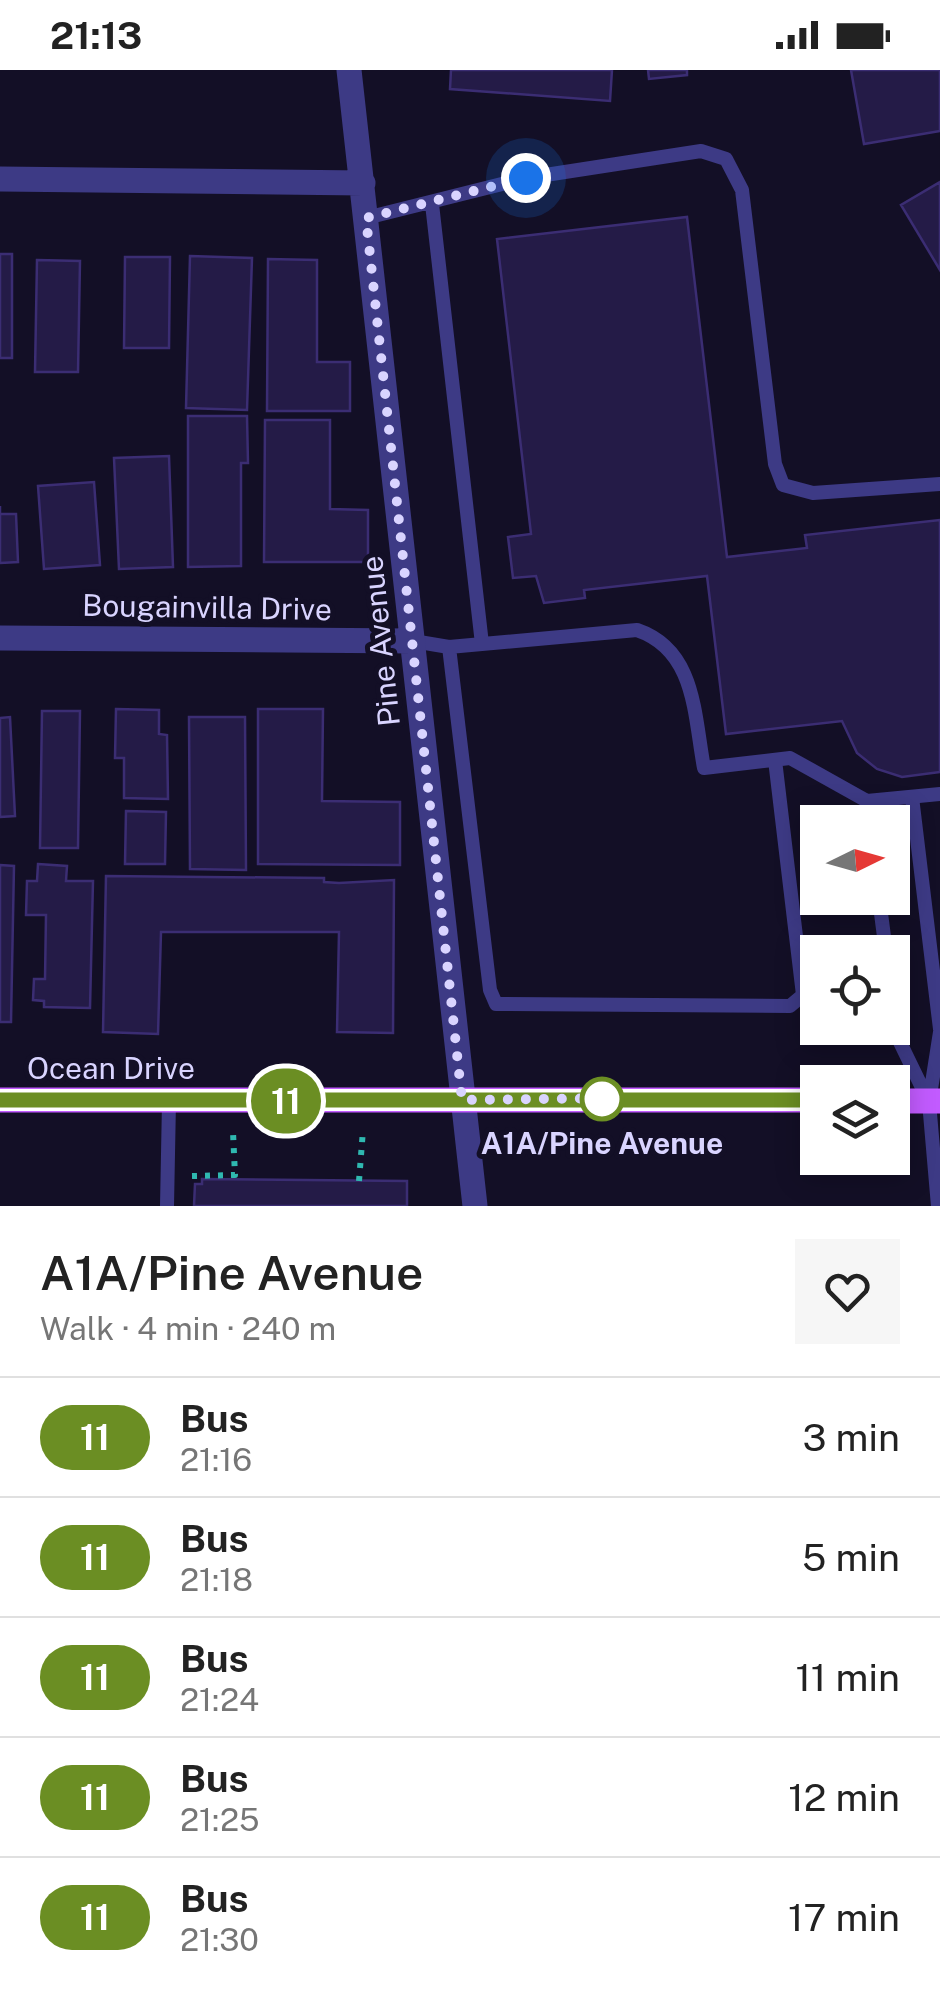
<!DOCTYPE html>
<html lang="en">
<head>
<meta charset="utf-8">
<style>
  body { margin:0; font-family:"Public Sans",sans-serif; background:#f6f6f6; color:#222; height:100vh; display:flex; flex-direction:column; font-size:38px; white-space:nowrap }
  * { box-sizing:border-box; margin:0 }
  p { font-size:32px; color:#767676 }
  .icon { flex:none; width:55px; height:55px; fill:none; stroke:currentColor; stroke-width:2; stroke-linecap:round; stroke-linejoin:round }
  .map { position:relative; height:1136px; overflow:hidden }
  .drawer { display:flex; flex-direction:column; background:#fff; flex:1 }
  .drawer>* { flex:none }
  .badge { padding:0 20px; border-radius:32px; font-size:35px; line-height:65px }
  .needle { width:65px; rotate:85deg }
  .buttons { position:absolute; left:800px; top:735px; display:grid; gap:20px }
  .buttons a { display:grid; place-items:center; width:110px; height:110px; border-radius:0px; background:#fff; box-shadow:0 5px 25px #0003; font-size:50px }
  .you { position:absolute; width:50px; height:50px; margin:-25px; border:8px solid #fff; border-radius:50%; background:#1a73e8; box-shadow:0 0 0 15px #1a73e833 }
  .map>.badge { position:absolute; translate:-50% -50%; box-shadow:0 0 0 5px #fff }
  .round { display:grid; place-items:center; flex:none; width:105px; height:105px; border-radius:0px; background:#f6f6f6 }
  .head { display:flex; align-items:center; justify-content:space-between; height:170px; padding:0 40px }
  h1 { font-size:48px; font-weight:600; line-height:75px }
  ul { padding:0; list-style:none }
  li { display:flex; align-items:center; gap:30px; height:120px; padding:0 40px; border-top:2px solid #e0e0e0 }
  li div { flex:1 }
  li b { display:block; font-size:38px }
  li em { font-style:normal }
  li .badge { min-width:110px; font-weight:700; text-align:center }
  .status { display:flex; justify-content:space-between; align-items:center; height:70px; padding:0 50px; background:#fff; direction:ltr }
  .status svg { height:28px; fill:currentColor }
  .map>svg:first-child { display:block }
</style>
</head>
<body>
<div class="status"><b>21:13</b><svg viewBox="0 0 49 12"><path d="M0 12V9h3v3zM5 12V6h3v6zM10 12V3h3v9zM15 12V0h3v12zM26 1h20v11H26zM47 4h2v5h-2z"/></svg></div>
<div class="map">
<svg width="940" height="1136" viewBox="0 0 940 1136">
  <rect width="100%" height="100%" fill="#130f26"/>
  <!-- building -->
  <path fill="#241b47" stroke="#3b2d73" stroke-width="2.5" d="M451,0H612L610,31L450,19Z
    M648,0H687V5L649,9Z
    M851,0H940V61L864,74Z
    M940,112V200L901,135Z
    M687,147L727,487L807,478L805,465L940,450V702L902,707L877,699L857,683L842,651L726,664L707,506L584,520L585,528L544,533L536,506L513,508L508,467L531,464L497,169Z
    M0,184H12V288H0Z
    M190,186L252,188L247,340L186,338Z
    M125,187H170L169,278H124Z
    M268,189L317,190V292H350V341H267Z
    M37,190L80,191L78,302H35Z
    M188,346H247L248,393H241V496L188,497Z
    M265,350H330V439L368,440V492H264Z
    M169,386L173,497L119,499L114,388Z
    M94,412L100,495L44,499L38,416Z
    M0,436V444H16L18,492L0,493Z
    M116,639L159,640V664L167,665L168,729L124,728V688H115Z
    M258,639H323L322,731L400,732V795L258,794Z
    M42,641H80L78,778H40Z
    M10,647L15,746L0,747V648Z
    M189,647H245L246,800L190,799Z
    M126,741L166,742L165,794H125Z
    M38,794L67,796L66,811H93L90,938L44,937V931L33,930L34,909H45L46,845H26L27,811H37Z
    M0,795L14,796L11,952H0Z
    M106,806L324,808V812L339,813L394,810L393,963L337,962L339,862H161L158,964L103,962Z
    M202,1109L407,1111V1136H194L195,1114H202Z"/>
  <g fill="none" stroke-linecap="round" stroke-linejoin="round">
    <!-- path -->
    <path stroke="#2fb8b0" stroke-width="6" stroke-dasharray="5 8" stroke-linecap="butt" d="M192,1106L235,1105L233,1062
      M359,1111L363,1060"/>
    <!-- lane -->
    <path stroke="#3d3a85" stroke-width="14" d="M432,134L482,574
      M366,148L526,108L701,81L726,89L742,120L775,394L783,415L813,423L940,414
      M413,571L449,577L637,560C696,580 694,645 704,698L790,688L867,731L940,724
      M449,577L490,920L496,934L790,936L803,925L775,690
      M912,727L940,959
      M867,731L870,752
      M879,828L886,882
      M892,933L896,964L928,1030
      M167,1136L169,1032
      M938,1136L929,1032L940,962"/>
    <!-- street -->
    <path stroke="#3d3a85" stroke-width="25" d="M349,0L475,1136
      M0,109L363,113
      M0,568L413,571"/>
    <!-- primary -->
    <path stroke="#c25bff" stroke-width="25" d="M0,1030H818
      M892,1031H940"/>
  </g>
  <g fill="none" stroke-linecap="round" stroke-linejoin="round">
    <defs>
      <path id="line" d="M0,1030H818"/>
    </defs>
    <!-- line casing -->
    <use href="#line" stroke="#fff" stroke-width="22"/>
    <!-- line -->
    <use href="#line" stroke="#6b8e23" stroke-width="15"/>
    <!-- walk -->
    <path stroke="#d9d4ff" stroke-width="10" stroke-dasharray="0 18" d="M526,108L366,148L462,1030L612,1028L602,1029"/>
  </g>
  <!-- markers -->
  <circle fill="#fff" stroke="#6b8e23" stroke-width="5" cx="602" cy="1029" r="20"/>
  <g text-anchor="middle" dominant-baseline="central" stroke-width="10" stroke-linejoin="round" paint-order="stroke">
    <!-- street labels -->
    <g font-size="30" fill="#d9d4ff" stroke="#130f26">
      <text transform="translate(207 537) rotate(1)">Bougainvilla Drive</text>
      <text transform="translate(380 571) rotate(-96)">Pine Avenue</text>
      <text x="111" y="998">Ocean Drive</text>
    </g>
    <!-- stop labels -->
    <g font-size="30" font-weight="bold" fill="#d9d4ff" stroke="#130f26">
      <text x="602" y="1073">A1A/Pine Avenue</text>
    </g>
  </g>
</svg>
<div class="buttons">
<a><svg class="needle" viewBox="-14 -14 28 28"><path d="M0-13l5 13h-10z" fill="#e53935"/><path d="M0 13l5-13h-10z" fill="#767676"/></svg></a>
<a><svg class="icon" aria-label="locate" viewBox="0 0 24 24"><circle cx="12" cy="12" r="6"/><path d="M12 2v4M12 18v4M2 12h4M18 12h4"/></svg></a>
<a><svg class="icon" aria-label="layers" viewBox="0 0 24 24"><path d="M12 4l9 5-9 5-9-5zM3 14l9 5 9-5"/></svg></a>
</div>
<div class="you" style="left:526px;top:108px"></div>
<b class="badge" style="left:286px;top:1031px;background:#6b8e23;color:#fff">11</b>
</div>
<section class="drawer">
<div class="head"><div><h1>A1A/Pine Avenue</h1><p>Walk · 4 min · 240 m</p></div><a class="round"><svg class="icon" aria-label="heart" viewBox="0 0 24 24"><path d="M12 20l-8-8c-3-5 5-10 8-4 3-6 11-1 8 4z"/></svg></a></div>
<ul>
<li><span class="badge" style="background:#6b8e23;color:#fff">11</span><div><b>Bus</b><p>21:16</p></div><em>3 min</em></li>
<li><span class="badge" style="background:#6b8e23;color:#fff">11</span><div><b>Bus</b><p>21:18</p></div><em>5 min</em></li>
<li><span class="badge" style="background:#6b8e23;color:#fff">11</span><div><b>Bus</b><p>21:24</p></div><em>11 min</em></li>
<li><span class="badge" style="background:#6b8e23;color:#fff">11</span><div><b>Bus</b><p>21:25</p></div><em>12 min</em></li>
<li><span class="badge" style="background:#6b8e23;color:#fff">11</span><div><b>Bus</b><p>21:30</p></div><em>17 min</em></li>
</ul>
</section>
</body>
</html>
